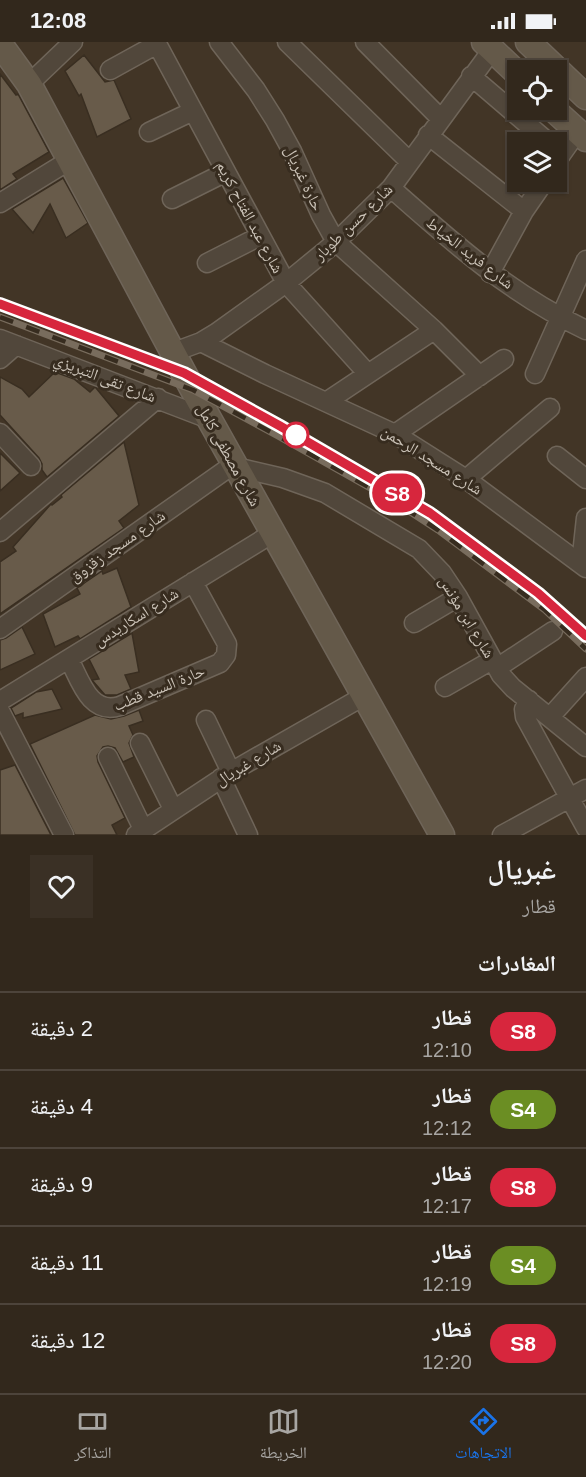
<!DOCTYPE html>
<html lang="ar">
<head>
<meta charset="utf-8">
<style>
  body { margin:0; font-family:Arial,"Noto Naskh Arabic",sans-serif; background:#3a3025; color:#f1f3f6; direction:rtl; height:100vh; display:flex; flex-direction:column; font-size:22px; white-space:nowrap }
  * { box-sizing:border-box; margin:0 }
  p { font-size:20px; color:#a8a6a3 }
  .icon { flex:none; width:33px; height:33px; fill:none; stroke:currentColor; stroke-width:2; stroke-linecap:round; stroke-linejoin:round }
  .map { position:relative; height:793px; overflow:hidden; direction:ltr }
  .side { display:flex; flex-direction:column; background:#32281c; flex:1 }
  .side>* { flex:none }
  .badge { padding:0 12px; border-radius:20px; font-size:21px; line-height:39px }
  .tools { position:absolute; left:507px; top:18px; display:grid; gap:12px }
  .tools a { display:grid; place-items:center; width:60px; height:60px; border-radius:0px; background:#32281c; box-shadow:0 2px 4px #0004,0 0 0 2px #4d443b; font-size:30px }
  .map>.badge { position:absolute; translate:-50% -50%; box-shadow:0 0 0 3px #fff }
  h2 { padding:0 30px; font-size:22px; line-height:54px }
  .round { display:grid; place-items:center; flex:none; width:63px; height:63px; border-radius:0px; background:#3a3025 }
  .head { display:flex; align-items:center; justify-content:space-between; height:102px; padding:0 30px }
  h1 { font-size:28px; font-weight:800; line-height:45px }
  ul { padding:0; list-style:none }
  li { display:flex; align-items:center; gap:18px; height:78px; padding:0 30px; border-top:2px solid #4d443b }
  li div { flex:1 }
  li b { display:block; font-size:22px }
  li em { font-style:normal }
  li .badge { min-width:66px; font-weight:700; text-align:center }
  .status { display:flex; justify-content:space-between; align-items:center; height:42px; padding:0 30px; background:#32281c; direction:ltr }
  .status svg { height:16px; fill:currentColor }
  .tabs { display:flex; justify-content:space-around; align-items:center; height:84px; border-top:2px solid #4d443b; background:#32281c; font-size:16px; color:#a8a6a3 }
  .tabs a { display:grid; justify-items:center; gap:3px }
  .tabs .current { color:#1a73e8 }
  .map>svg:first-child { display:block }
</style>
</head>
<body>
<div class="status"><b>12:08</b><svg viewBox="0 0 49 12"><path d="M0 12V9h3v3zM5 12V6h3v6zM10 12V3h3v9zM15 12V0h3v12zM26 1h20v11H26zM47 4h2v5h-2z"/></svg></div>
<div class="map">
<svg width="586" height="793" viewBox="0 0 586 793">
  <rect width="100%" height="100%" fill="#423526"/>
  <!-- building -->
  <path fill="#685b4a" stroke="#392e21" stroke-width="1.5" d="M84,13L105,40L114,38L131,77L97,95L81,52L79,54L65,29Z
    M0,32L16,53L18,52L49,110L13,132L17,137L0,148Z
    M63,136L88,181L66,196L50,162L33,191L12,167Z
    M55,330L74,337L90,350L95,345L96,346L119,374L47,435L42,428V422L39,416L0,373V335L22,347L29,355Z
    M124,400L139,463L119,479L124,486L0,572V520L16,509L13,505L51,462L52,463L62,455L61,453Z
    M0,411L20,431L0,449Z
    M117,526L131,565L80,597L78,594L55,605L43,572L80,552L77,546L102,529L103,532Z
    M22,585L35,612L0,628V598L6,596Z
    M132,591L139,630L125,633L131,647L117,653H105L92,638L99,637L89,617Z
    M52,647L62,667L23,676V671L15,674L11,666L36,650Z
    M139,668L143,679L129,684L133,693L129,701L134,715L123,720L115,706L108,704L103,705L97,714L98,720L125,776L112,783L117,793H75L30,702L95,673L111,677L124,674Z
    M15,723L51,793H0V728Z"/>
  <g fill="none" stroke-linecap="round" stroke-linejoin="round">
    <defs>
      <path id="minor" d="M156,0L286,241L368,332
        M219,0L256,48L275,78L292,109L321,173L336,200L434,288L480,334
        M287,0L410,120
        M365,0L440,76
        M110,28L157,2
        M471,34L548,100
        M29,42L73,0
        M149,90L193,69
        M428,93L524,169
        M556,120L577,90
        M391,146C453,201 510,252 586,288
        M172,157L226,130
        M0,161L70,118
        M207,221L260,194
        M490,231L524,169L544,140
        M0,297L209,377
        M201,300L265,332L395,392L466,437L586,526
        M174,310L201,300L216,291L286,241L336,200L391,146L492,8
        M0,317L16,303
        M535,332L586,218
        M326,360L434,288
        M0,391L31,424
        M395,392L504,317
        M557,414L586,437
        M236,425L283,436L325,451L419,507L442,531L458,555L501,633L513,646L586,705
        M466,437L550,366
        M0,490L158,356
        M581,522L586,476
        M414,581L458,555
        M0,587L234,422
        M69,617C80,638 90,674 120,664L220,621L226,613L227,602L193,540
        M497,626L553,589
        M445,645L492,618
        M529,658L524,667L525,675L586,786
        M0,659L273,491
        M0,669L64,793
        M550,675L586,635
        M206,678L231,730
        M140,701L173,767
        M108,715L143,787
        M221,736L248,793
        M136,793L231,730L364,654
        M502,793L586,747"/>
      <path id="secondary" d="M484,0L518,32
        M528,0L586,55
        M0,2L29,42L193,348L442,793
        M554,68L586,97"/>
    </defs>
    <!-- minor casing -->
    <use href="#minor" stroke="#6f6559" stroke-width="21"/>
    <!-- secondary casing -->
    <use href="#secondary" stroke="#6f6559" stroke-width="27"/>
    <!-- minor -->
    <use href="#minor" stroke="#51473b" stroke-width="18"/>
    <!-- secondary -->
    <use href="#secondary" stroke="#645949" stroke-width="24"/>
    <defs>
      <path id="rail" d="M0,262L184,331L280,384L430,471L538,551L586,594
        M0,275L193,348L278,394L395,460L438,488L545,568L586,607"/>
    </defs>
    <!-- rail casing -->
    <use href="#rail" stroke="#786c5d" stroke-width="7"/>
    <!-- rail -->
    <use href="#rail" stroke="#372c1f" stroke-width="4.5" stroke-dasharray="14" stroke-linecap="butt"/>
  </g>
  <g fill="none" stroke-linecap="round" stroke-linejoin="round">
    <defs>
      <path id="line" d="M0,262L184,331L280,384L430,471L538,551L586,594"/>
    </defs>
    <!-- line casing -->
    <use href="#line" stroke="#fff" stroke-width="14"/>
    <!-- line -->
    <use href="#line" stroke="#d7263d" stroke-width="9"/>
  </g>
  <!-- markers -->
  <circle fill="#fff" stroke="#d7263d" stroke-width="3" cx="296" cy="393" r="12"/>
  <g text-anchor="middle" dominant-baseline="central" stroke-width="6" stroke-linejoin="round" paint-order="stroke">
    <!-- street labels -->
    <g font-size="16" fill="#cbc3b8" stroke="#372c1f">
      <text transform="translate(304 136) rotate(65)">حارة غبريال</text>
      <text transform="translate(250 175) rotate(62)">شارع عبد الفتاح كريم</text>
      <text transform="translate(353 180) rotate(-44)">شارع حسن طوبار</text>
      <text transform="translate(470 211) rotate(38)">شارع فريد الخياط</text>
      <text transform="translate(105 336) rotate(21)">شارع تقى التبريزي</text>
      <text transform="translate(229 413) rotate(61)">شارع مصطفى كامل</text>
      <text transform="translate(432 418) rotate(32)">شارع مسجد الرحمن</text>
      <text transform="translate(117 504) rotate(-35)">شارع مسجد زقزوق</text>
      <text transform="translate(136 575) rotate(-32)">شارع اسكاريدس</text>
      <text transform="translate(467 575) rotate(59)">شارع ابن مؤنس</text>
      <text transform="translate(159 646) rotate(-22)">حارة السيد قطب</text>
      <text transform="translate(248 721) rotate(-31)">شارع غبريال</text>
    </g>
  </g>
</svg>
<div class="tools">
<a><svg class="icon" aria-label="locate" viewBox="0 0 24 24"><circle cx="12" cy="12" r="6"/><path d="M12 2v4M12 18v4M2 12h4M18 12h4"/></svg></a>
<a><svg class="icon" aria-label="layers" viewBox="0 0 24 24"><path d="M12 4l9 5-9 5-9-5zM3 14l9 5 9-5"/></svg></a>
</div>
<b class="badge" style="left:397px;top:451px;background:#d7263d;color:#fff">S8</b>
</div>
<section class="side">
<div class="head"><div><h1>غبريال</h1><p>قطار</p></div><a class="round"><svg class="icon" aria-label="heart" viewBox="0 0 24 24"><path d="M12 20l-8-8c-3-5 5-10 8-4 3-6 11-1 8 4z"/></svg></a></div>
<h2>المغادرات</h2>
<ul>
<li><span class="badge" style="background:#d7263d;color:#fff">S8</span><div><b>قطار</b><p>12:10</p></div><em>2 دقيقة</em></li>
<li><span class="badge" style="background:#6b8e23;color:#fff">S4</span><div><b>قطار</b><p>12:12</p></div><em>4 دقيقة</em></li>
<li><span class="badge" style="background:#d7263d;color:#fff">S8</span><div><b>قطار</b><p>12:17</p></div><em>9 دقيقة</em></li>
<li><span class="badge" style="background:#6b8e23;color:#fff">S4</span><div><b>قطار</b><p>12:19</p></div><em>11 دقيقة</em></li>
<li><span class="badge" style="background:#d7263d;color:#fff">S8</span><div><b>قطار</b><p>12:20</p></div><em>12 دقيقة</em></li>
</ul>
</section>
<nav class="tabs">
<a class="current"><svg class="icon" aria-label="directions" viewBox="0 0 24 24"><path d="M12 3l9 9-9 9-9-9zM9 14v-3h6M13 9l2 2-2 2"/></svg>الاتجاهات</a>
<a><svg class="icon" aria-label="map" viewBox="0 0 24 24"><path d="M3 6l6-2 6 2 6-2v14l-6 2-6-2-6 2zM9 4v14M15 6v14"/></svg>الخريطة</a>
<a><svg class="icon" aria-label="tickets" viewBox="0 0 24 24"><path d="M3 7h18v10H3zM15 7v10"/></svg>التذاكر</a>
</nav>
</body>
</html>
